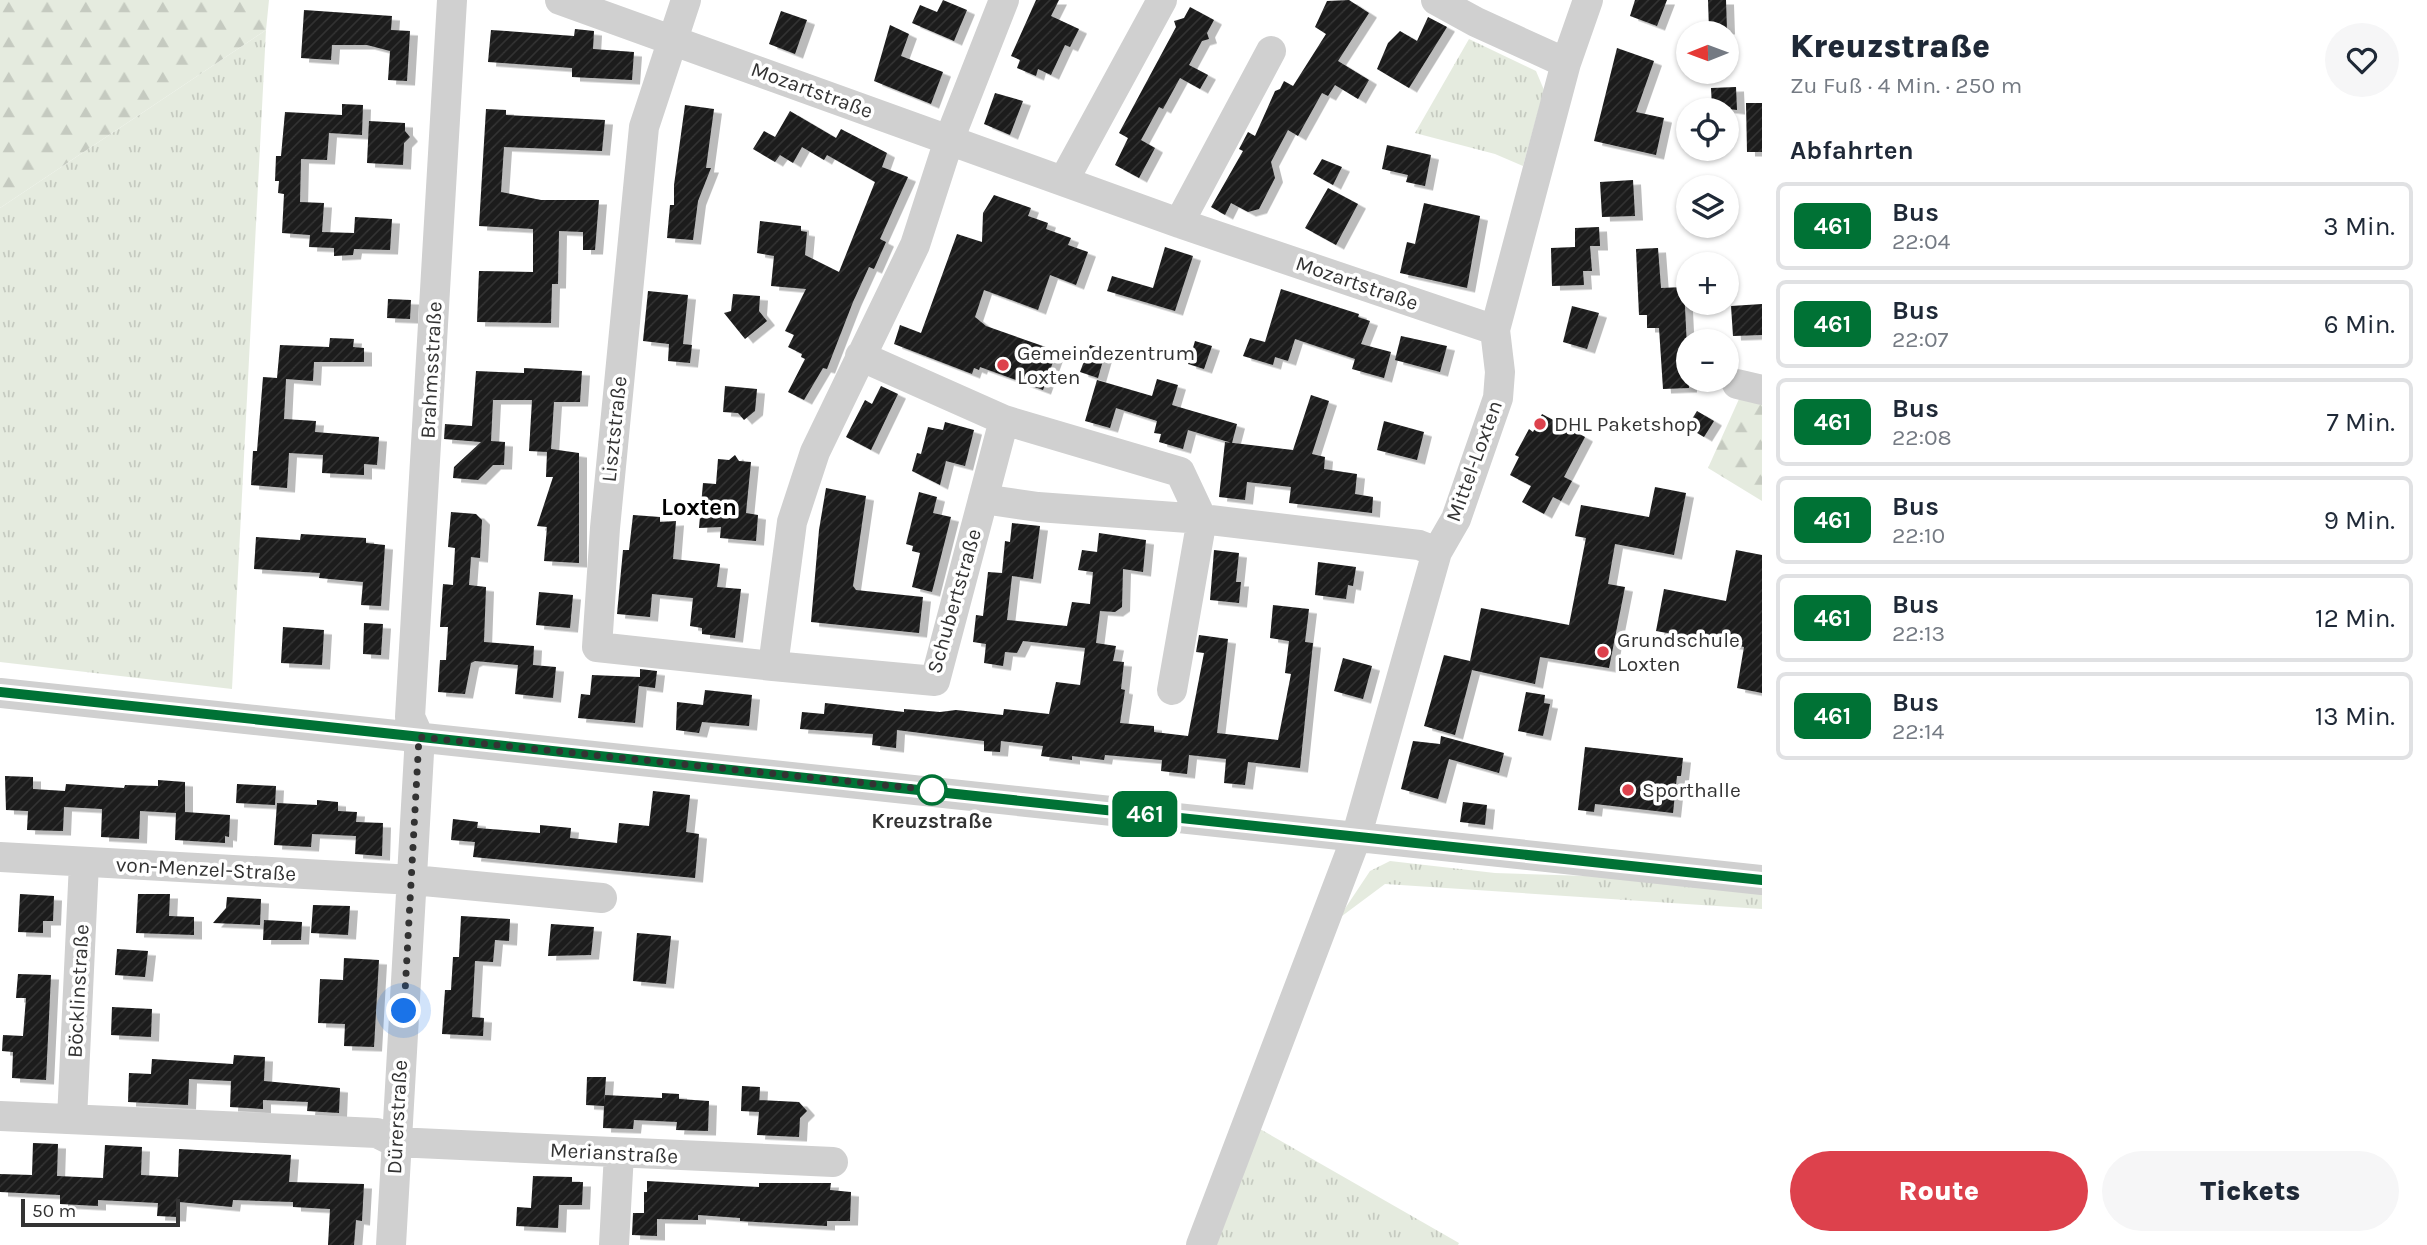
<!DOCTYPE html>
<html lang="de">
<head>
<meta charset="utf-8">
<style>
  body { margin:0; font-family:Karla,sans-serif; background:#f6f6f7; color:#1f2937; height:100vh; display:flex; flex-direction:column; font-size:26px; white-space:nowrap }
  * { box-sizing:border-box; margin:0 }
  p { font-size:23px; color:#747a83 }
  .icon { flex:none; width:38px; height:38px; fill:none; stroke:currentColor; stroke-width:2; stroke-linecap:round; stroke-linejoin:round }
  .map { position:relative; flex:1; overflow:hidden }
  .panel { display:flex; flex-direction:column; background:#fff; width:665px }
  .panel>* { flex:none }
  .badge { padding:0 14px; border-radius:10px; font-size:24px; line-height:46px }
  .needle { width:46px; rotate:269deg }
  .buttons { position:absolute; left:1676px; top:21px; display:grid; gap:14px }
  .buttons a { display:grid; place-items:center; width:63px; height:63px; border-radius:50%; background:#fff; box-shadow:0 2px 5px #0004; font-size:35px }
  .scale { position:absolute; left:21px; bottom:18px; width:159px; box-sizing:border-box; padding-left:7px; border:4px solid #333; border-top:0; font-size:19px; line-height:24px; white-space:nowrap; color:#333; -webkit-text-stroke:5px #fff; paint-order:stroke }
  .you { position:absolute; width:35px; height:35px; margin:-18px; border:5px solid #fff; border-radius:50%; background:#1a73e8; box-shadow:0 0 0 10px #1a73e833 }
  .map>.badge { position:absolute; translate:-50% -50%; box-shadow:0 0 0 4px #fff }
  h2 { padding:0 28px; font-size:26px; line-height:63px }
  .round { display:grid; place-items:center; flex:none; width:74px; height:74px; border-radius:37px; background:#f6f6f7 }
  .head { display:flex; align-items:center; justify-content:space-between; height:119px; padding:0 28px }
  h1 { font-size:33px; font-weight:800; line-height:52px }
  .primary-button { display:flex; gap:14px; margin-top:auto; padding:14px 28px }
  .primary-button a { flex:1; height:80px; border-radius:42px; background:#dd414c; color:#fff; font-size:28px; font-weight:800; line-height:80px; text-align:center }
  .primary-button a+a { background:#f6f6f7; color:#1f2937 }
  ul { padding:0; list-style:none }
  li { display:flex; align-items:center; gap:21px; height:88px; margin:0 14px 10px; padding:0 14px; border:4px solid #e0e1e3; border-radius:10px }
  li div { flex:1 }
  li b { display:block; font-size:26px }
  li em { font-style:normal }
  li .badge { min-width:77px; font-weight:700; text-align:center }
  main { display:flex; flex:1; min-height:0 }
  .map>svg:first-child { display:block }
</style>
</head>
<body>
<main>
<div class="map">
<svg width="1762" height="1245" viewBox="0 0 1762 1245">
  <defs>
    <pattern id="grass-tufts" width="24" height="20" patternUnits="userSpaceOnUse" patternTransform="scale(1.75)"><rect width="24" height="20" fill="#e5ebdf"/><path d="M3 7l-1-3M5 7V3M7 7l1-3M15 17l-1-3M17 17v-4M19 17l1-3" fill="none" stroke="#c5cac0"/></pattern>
    <pattern id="forest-firs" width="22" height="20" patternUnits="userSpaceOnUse" patternTransform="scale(1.75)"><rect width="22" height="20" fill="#e5ebdf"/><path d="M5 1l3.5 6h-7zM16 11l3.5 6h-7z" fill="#c5cac0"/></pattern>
    <pattern id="building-hatch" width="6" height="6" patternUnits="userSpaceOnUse" patternTransform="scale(1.75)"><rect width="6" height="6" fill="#1a1a1a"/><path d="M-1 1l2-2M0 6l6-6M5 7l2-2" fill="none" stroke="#333"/></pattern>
    <filter id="shadow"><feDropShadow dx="8" dy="4.5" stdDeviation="0" flood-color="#0004"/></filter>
  </defs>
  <rect width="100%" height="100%" fill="#fff"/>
  <!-- grass -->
  <path fill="url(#grass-tufts)" d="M266,30L232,689L0,662V208Z
    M1469,39L1536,71L1544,90L1523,166L1495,154L1415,133Z
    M1390,861L1495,873L1620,877L1762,893V909L1385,884L1338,919L1370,871Z
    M1260,1129L1459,1243L1458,1245H1215Z"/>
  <!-- forest -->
  <path fill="url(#forest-firs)" d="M0,0H269L266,30L0,208Z
    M1739,399L1762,401V501L1708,468Z"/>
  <!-- building -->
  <path fill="url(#building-hatch)" filter="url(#shadow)" d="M943,0L967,10L954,41L912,23L920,5L937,12Z
    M1036,0H1059L1051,16L1079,29L1070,47L1065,45L1051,75L1038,69L1036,76L1017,68L1020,60L1011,56Z
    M1349,0L1369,13L1338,61L1369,80L1358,99L1335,85L1328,96L1322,93L1298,136L1288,130L1271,162L1275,178L1259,209L1248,212L1231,203L1225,215L1211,207L1243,151L1239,149L1248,132L1255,136L1275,91L1280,89L1284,81L1293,86L1326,34L1315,27L1327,1Z
    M1635,0H1667L1657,26L1630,16Z
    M1708,0H1726L1727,30H1709Z
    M1190,7L1214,20L1207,33L1209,39L1202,41L1189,65L1208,75L1200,89L1180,78L1163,109L1159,107L1141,140L1155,148L1139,178L1115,165L1128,138L1119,133L1176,27L1174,21L1184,18Z
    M304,10L392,16L391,30L410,31L407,81L388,80L390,51L367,45H332L331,60L301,58Z
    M781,11L807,20L795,54L769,44Z
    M1428,17L1447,27L1409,88L1377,69L1388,43L1400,31L1417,41Z
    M890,25L909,34L901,56L943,72L931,104L874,81Z
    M575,29L594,31L593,49L634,52L632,80L572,77V68L488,62L491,30L574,36Z
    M1617,48L1654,61L1636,112L1664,118L1656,155L1594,141Z
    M1736,87L1737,110L1712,107L1711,88Z
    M995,93L1023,101L1010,135L984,124Z
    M1746,103H1762V152H1747Z
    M342,104L363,105L362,135L329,133L327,160L301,159L300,202L324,203L322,232L354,233L355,217L392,219L390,250L354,249L353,255L334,256V248L309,247L310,235L282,233L284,194L278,193L279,181H275L276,156H281L285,112L342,115Z
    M685,105L714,109L706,168H711L698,201L693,240L667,238L670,205H674V185Z
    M486,109L506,110V115L605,120L602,151L504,147L501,192L541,200H599L595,250H583V232L559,231L558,284H552L551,323L477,322L479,271L533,272V229L479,226Z
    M790,111L836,138L841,129L887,153L882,167L908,177L880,239L886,242L874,269L869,267L853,302L827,369L823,368L804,400L788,392L805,359L801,357L802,354L788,347L794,335L785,331L806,289L771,286L774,256L757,253L760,221L801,226V231L807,232L805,255L839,272L875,182L827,155L824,160L802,147L793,163L780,155L775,162L753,149L764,131L775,137Z
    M369,121L405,123V131L410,137L404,143L403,165L367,163Z
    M1387,145L1431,155L1425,186L1406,182L1408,175L1382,169Z
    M1322,159L1342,167L1333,185L1313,174Z
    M1633,180L1635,216L1602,217L1600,182Z
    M1328,188L1358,204L1336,245L1305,228Z
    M994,195L1031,208L1028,216L1048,223L1046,229L1071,238L1068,245L1088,252L1076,285L1050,275L1038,310L984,290L975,317L986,326L1057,351L1043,390L980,367L979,370L974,368L972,374L894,344L900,325L921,333L957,234L982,242L983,213Z
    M1424,203L1480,216L1467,288L1400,273L1407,242L1415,244Z
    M1599,227L1600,246H1590L1592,271H1583L1584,285L1552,286L1551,248L1575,247V228Z
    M1165,247L1193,256L1175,311L1107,291L1112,276L1153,288Z
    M1658,248L1661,288L1684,287L1689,388L1663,389L1659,328H1647V315H1639L1636,249Z
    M1281,289L1359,314L1358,317L1370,321L1361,344L1391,352L1384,378L1352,369L1355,359L1295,339L1288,361L1275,357L1273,365L1243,356L1250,338L1265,342Z
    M648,291L688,295L683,344L692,345L690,363L668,361L669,344L643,341Z
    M733,294L760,296L759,311L767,321L745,339L724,313L731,311Z
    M388,299L411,300L410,319L387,318Z
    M1762,304V335L1733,336L1731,306Z
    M1572,306L1599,313L1587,349L1563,342Z
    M1401,336L1447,346L1440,372L1395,360Z
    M330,338L354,339L353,347L364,348V362H314L313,381L286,379L284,419L316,421L315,432L379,437L377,465L364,464V475L322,473L323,455L289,453L287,488L251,485L253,451H257L263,377L277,378L280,345L329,347Z
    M1195,341L1212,346L1204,369L1188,364Z
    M1090,345L1106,350L1098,378L1080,372Z
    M524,368L582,371L580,402H554L551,449L579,453V563L544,561L547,527L537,526L553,477H546L547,452L529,451L532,400H493L491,441L505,442L504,465H493L478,480L453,478L454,467L481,442L444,439L445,424L472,426L476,371L524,373Z
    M1157,379L1178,385L1172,405L1237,424L1232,443L1188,430L1183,449L1159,442L1161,434L1154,433L1157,421L1116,408L1110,428L1085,421L1097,380L1152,396Z
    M725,386L757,389L755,411L744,420L738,413L723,412Z
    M881,386L898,394L871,450L846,437L865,400L872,404Z
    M1311,395L1329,401L1312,454L1325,457L1324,469L1357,474L1355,494L1373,497L1372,513L1289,503L1291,487L1247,482L1245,500L1219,497L1225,442L1293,450Z
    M1697,411L1714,421L1704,437L1687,427Z
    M1542,414L1585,437L1564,477L1572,481L1561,501L1553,497L1544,514L1522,502L1531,486L1510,475L1519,457L1515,455L1529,429L1533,432Z
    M1384,421L1424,432L1417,460L1377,450Z
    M945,422L974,430L965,466L946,461L940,485L912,471L917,453L921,454L928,427L943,430Z
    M735,455L739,461L751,462L746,513L758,515L756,541L720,538L721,527L699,528L703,483L716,484L718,459L729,460Z
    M1655,487L1686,493L1674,555L1615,544L1608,584L1625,587L1609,668L1540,657L1535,684L1472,670L1455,735L1424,726L1444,655L1470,661L1481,608L1569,625L1586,538L1575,536L1581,505L1649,517Z
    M826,488L866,496L853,586L856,590L923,597L919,633L811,622L819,530Z
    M919,492L937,497L933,513L951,517L932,592L912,587L920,553L912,551L913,546L906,544Z
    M451,512L476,514L482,520L480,558L471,557L469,585L486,587L484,642L534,646L533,665L556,667L553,698L515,694L518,665L475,661L471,663L465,694L438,692L440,660H446L448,627H440L443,584L453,585L455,548L448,547Z
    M633,515L660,517V522L676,521L673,559L720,564L717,587L741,589L735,638L702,634V628L690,626L693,598L652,594L650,617L617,614L623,550H629Z
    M1012,523L1040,526L1033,579L1012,576L1007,620L1067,626L1072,602L1090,604L1093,572L1078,570L1082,550L1097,552L1099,533L1146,540L1143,572L1123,569L1122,607L1115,612L1100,611L1096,643L1116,646L1113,661L1124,662L1121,689L1125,690L1120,723L1154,726V732L1188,736L1204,653L1196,652L1199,635L1228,639L1217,733L1278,740L1291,674L1285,673L1289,641L1270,638L1273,605L1309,609L1305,642L1313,643L1300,768L1248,762L1245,785L1224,783L1226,759L1189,755L1187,774L1161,771L1162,760L1105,755L1104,760L1072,756V760L1041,756L1043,746L1001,741L1000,752L984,751V741L897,730L896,748L872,745L873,734L800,729L802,712L824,714L825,703L904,712V709L940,712L956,710L1003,715L1004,709L1049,714L1056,682L1080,685L1085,648L1023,641L1017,653L1005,652L1003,666L984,663L986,644L973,642L976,615L983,616L988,572L1002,573L1005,541L1010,542Z
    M301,534L366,538V543L385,545L381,606L361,605L363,582L319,578L320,573L254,569L256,537L300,540Z
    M1214,550L1239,553L1236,582H1241L1239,603L1210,600Z
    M1736,550L1762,555V693L1737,688L1744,647L1656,631L1664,589L1726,601Z
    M1318,562L1356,567L1353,586L1348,585L1346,599L1315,595Z
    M539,592L573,595L570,628L536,625Z
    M364,623L383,624L381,655L363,654Z
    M283,627L324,630L322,665L281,663Z
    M1343,658L1372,666L1363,699L1334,691Z
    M640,669L657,671L655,688L639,686V683L635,723L578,718L581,694L590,695L592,675L640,677Z
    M705,690L752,695L749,726L702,722L699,733L676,730L677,702L703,705Z
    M1526,692L1545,695L1544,703L1550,704L1543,736L1518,731Z
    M1441,736L1504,753L1499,773L1449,759L1438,799L1401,789L1413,741L1440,744Z
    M1585,747L1683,758L1681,776H1677L1673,813L1595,804L1594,812L1578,810Z
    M5,776L33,777V789L65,791L66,784L124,788L125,785L158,786V780L185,782V812L230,815L229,837L225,836V843L175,840L176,813L140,811L139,839L101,837L102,809L64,807L63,831L27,830L28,811L6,810Z
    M237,784L276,786L275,805L236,803Z
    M653,791L690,795L686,832L699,834L695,878L473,857L475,842L451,840L453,819L478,822L477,828L540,833V825L571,828L570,838L617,843L619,823L649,826Z
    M317,800L338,802V811L357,812L356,822L383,823L382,856L355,854L356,836L312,834L311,847L274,845L277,803L317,805Z
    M1463,802L1487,805L1485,825L1460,822Z
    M20,894L54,896L53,921H43V933L18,932Z
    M138,894H170L169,916L194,917V935L136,933Z
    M227,897L261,899L260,925L213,923L226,908Z
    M313,905L350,906L348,935L311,933Z
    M461,916L510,919L509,941L495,940L493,962L475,961L472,1017L484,1018L483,1036L442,1034L445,990H451L453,957H459Z
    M264,920L302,922L301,940H263Z
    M551,924L594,927L591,955L548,956Z
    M637,933L671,936L666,984L633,981Z
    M117,949L148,951L145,977L115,975Z
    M344,958L379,960L374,1047L344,1046L345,1024L318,1023L320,979L343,980Z
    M18,974L51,975L46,1080L12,1078L13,1052L2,1051L3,1035L23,1036L26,998H16Z
    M112,1007L152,1009L151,1037L111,1035Z
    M234,1055L265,1057L264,1081L340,1088L339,1113L307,1111L308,1102L263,1100V1109L230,1107L231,1081L209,1080L189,1079L188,1105L128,1102L129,1073L151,1074L152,1059L233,1064Z
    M587,1077H606L604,1105L605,1095L662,1098V1093L679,1094V1099L709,1101L708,1131L676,1130L677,1122L634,1120L633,1129L603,1128L604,1106L586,1105Z
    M742,1086L760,1087L759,1107V1100L799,1102L807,1111L800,1118L799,1137L757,1135L759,1112L741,1111Z
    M33,1143L58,1144L57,1176L103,1178L105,1145L142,1147L141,1175L178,1177L179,1149L291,1155L289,1182L364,1184L362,1221L356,1220L354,1245H328L330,1209L293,1207V1202L233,1200L232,1207L179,1202L178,1217L157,1216L158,1203L98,1200V1206L60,1204V1195L0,1192V1174L32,1175Z
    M533,1176L572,1177V1182H583L582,1205H559L558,1228L516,1226L517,1207L531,1208Z
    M647,1181L759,1187V1183H831L830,1190L851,1192L850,1221H827V1226L740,1221V1218L698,1215V1220L657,1219V1236L632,1235L633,1213H644V1192H647Z"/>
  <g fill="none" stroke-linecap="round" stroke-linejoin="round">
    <!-- minor -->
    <path stroke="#d0d0d0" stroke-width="30" d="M560,0L1179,223L1495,330
      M686,0L644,127L605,528L597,647L773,666
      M1004,0L949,140L915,245L815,452L792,522L773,666L935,681L1004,420
      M1436,0L1476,22L1566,63
      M1064,180L1162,0
      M1179,223L1271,51
      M860,356L1004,420L1180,472L1202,519L1419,545L1437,552
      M1737,384L1762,390
      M983,499L1038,507L1202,519L1172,690
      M0,693L1762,880
      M0,857L413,880L602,898
      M0,1116L377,1133L395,1142L833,1162
      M72,1119L84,863
      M391,1245L419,753V737L410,717L452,0
      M614,1245L619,1153
      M1201,1245L1356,838L1437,552L1456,519L1498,398L1500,372L1495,330L1566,63L1588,0"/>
  </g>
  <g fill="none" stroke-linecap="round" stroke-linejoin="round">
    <defs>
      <path id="line" d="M0,692L1762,880"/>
    </defs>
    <!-- line casing -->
    <use href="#line" stroke="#fff" stroke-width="16"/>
    <!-- line -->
    <use href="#line" stroke="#007235" stroke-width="10"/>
    <!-- walk -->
    <path stroke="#333" stroke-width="7" stroke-dasharray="0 12.6" d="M404,1011L419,737L932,790"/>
  </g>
  <!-- markers -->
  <g fill="#dd414c" stroke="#fff" stroke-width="2.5">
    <circle cx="1003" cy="365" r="7"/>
    <circle cx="1540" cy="424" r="7"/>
    <circle cx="1603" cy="652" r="7"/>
    <circle cx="1628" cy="790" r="7"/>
  </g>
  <circle fill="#fff" stroke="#007235" stroke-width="3.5" cx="932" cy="790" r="14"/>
  <g text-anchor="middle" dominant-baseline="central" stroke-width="7" stroke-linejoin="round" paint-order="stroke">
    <!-- street labels -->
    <g font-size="21" fill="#333" stroke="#fff">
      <text transform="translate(812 90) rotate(20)">Mozartstraße</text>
      <text transform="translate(1357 283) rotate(19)">Mozartstraße</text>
      <text transform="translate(431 370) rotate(-87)">Brahmsstraße</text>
      <text transform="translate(614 429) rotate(-84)">Lisztstraße</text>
      <text transform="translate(1474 461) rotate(-70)">Mittel-Loxten</text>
      <text transform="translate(954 601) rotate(-74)">Schubertstraße</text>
      <text transform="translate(206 869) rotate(3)">von-Menzel-Straße</text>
      <text transform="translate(78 991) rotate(-87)">Böcklinstraße</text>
      <text transform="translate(397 1117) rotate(-87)">Dürerstraße</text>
      <text transform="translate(614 1153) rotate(3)">Merianstraße</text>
    </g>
    <!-- poi labels -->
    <g font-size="21" fill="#333" stroke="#fff" text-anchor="start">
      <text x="1017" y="353">Gemeindezentrum<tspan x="1017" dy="24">Loxten</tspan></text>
      <text x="1554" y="424">DHL Paketshop</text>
      <text x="1617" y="640">Grundschule<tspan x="1617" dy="24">Loxten</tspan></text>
      <text x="1642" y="790">Sporthalle</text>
    </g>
    <!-- stop labels -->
    <g font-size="21" font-weight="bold" fill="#333" stroke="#fff">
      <text x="932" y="821">Kreuzstraße</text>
    </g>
    <!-- quarter labels -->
    <g font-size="24" font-weight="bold" fill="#000" stroke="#fff">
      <text x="699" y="507">Loxten</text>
    </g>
  </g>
</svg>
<div class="buttons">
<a><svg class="needle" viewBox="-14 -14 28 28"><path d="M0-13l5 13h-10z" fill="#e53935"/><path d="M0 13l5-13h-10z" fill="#747a83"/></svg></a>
<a><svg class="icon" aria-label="locate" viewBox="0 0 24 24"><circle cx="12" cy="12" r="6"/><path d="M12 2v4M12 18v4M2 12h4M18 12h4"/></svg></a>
<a><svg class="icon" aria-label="layers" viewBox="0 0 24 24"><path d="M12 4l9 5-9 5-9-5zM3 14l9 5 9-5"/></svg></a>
<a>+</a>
<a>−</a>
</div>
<div class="scale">50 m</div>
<div class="you" style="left:404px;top:1011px"></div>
<b class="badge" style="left:1145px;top:814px;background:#007235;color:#fff">461</b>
</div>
<section class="panel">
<div class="head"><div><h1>Kreuzstraße</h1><p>Zu Fuß · 4 Min. · 250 m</p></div><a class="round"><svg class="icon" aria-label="heart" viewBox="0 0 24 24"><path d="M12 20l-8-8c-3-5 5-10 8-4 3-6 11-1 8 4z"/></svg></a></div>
<h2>Abfahrten</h2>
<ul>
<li><span class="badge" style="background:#007235;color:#fff">461</span><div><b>Bus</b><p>22:04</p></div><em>3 Min.</em></li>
<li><span class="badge" style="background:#007235;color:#fff">461</span><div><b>Bus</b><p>22:07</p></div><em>6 Min.</em></li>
<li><span class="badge" style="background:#007235;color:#fff">461</span><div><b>Bus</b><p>22:08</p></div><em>7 Min.</em></li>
<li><span class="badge" style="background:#007235;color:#fff">461</span><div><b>Bus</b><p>22:10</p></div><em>9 Min.</em></li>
<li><span class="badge" style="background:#007235;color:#fff">461</span><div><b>Bus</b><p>22:13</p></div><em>12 Min.</em></li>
<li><span class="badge" style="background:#007235;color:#fff">461</span><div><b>Bus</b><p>22:14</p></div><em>13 Min.</em></li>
</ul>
<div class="primary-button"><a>Route</a><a>Tickets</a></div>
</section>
</main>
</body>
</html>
